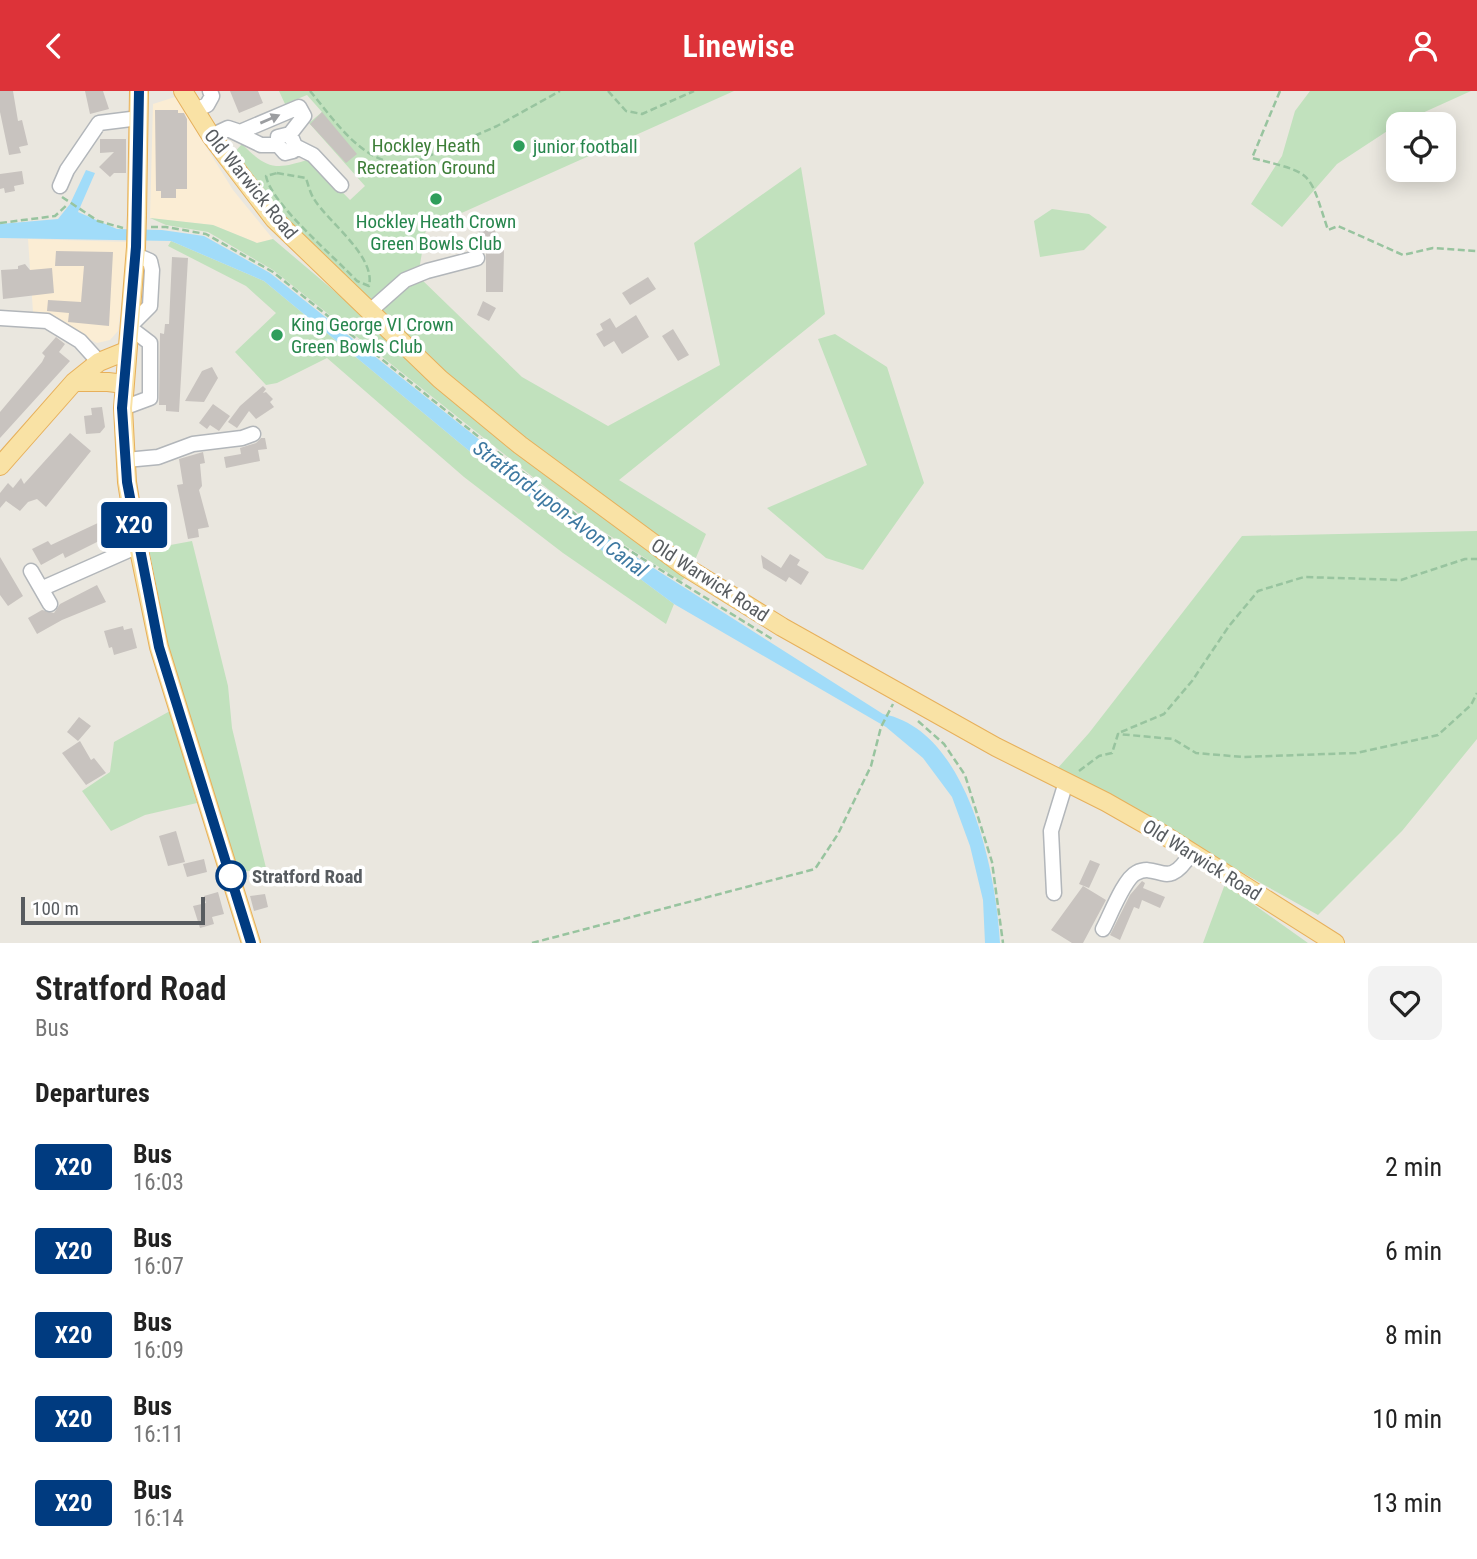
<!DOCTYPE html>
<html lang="en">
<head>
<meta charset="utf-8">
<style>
  body { margin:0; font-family:"Roboto Condensed",sans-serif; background:#f2f2f2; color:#222; height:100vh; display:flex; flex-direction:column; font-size:26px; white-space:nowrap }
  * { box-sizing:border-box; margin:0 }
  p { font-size:23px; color:#767676 }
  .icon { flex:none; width:38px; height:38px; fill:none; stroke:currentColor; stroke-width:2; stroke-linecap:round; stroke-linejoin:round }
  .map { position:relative; height:852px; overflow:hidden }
  .details { display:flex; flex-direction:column; background:#fff; flex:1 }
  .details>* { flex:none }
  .badge { padding:0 14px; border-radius:5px; font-size:24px; line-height:46px }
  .buttons { position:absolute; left:1386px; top:21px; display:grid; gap:14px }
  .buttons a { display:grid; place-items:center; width:70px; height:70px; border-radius:14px; background:#fff; box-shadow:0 4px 18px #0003; font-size:35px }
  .scale { position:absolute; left:21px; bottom:18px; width:184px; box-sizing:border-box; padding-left:7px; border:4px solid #585c60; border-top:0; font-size:19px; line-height:24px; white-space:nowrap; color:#585c60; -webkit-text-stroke:5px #fff; paint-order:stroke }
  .map>.badge { position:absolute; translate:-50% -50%; box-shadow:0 0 0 4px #fff }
  h2 { padding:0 35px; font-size:26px; line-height:63px }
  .round { display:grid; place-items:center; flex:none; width:74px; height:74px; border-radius:14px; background:#f2f2f2 }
  .overview { display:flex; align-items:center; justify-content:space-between; height:119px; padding:0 35px }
  h1 { font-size:33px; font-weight:600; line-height:52px }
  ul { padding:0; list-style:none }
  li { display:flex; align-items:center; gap:21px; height:84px; padding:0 35px }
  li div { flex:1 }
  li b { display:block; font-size:26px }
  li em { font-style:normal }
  li .badge { min-width:77px; font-weight:700; text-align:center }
  header { display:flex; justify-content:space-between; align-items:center; height:91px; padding:0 35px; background:#dd3339; color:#fff; font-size:32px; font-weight:600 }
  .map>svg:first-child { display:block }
</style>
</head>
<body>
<header><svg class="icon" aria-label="back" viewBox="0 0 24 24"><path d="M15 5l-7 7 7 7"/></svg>Linewise<svg class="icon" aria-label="person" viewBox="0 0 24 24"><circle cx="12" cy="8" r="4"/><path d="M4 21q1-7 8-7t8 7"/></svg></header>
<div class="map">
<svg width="1477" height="852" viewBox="0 0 1477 852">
  <rect width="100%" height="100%" fill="#eae7df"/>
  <!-- commercial -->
  <path fill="#fbedd4" d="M175,6L233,99L273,148L257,152L213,134L150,127L153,13Z
    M28,148L129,151L118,240L110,249L97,252L33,221Z"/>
  <!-- green -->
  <path fill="#c1e1bd" d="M279,0H734L426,138L418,185L522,286L608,335L720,274L694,152L801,76L825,223L619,389L706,443L695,469L586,395L442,285L303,149L232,64L242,53C268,79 276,79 310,68L350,109L365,95L309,32L322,21L307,4L285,13Z
    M1310,0H1471L1398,33L1337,73L1282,136L1251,113L1282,65L1295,20Z
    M1052,118L1089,123L1107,136L1084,159L1040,166L1034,130Z
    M150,127L213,134L257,152L273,148L385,243L686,486L681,490L593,434L273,179L208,141L166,134Z
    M171,150L264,190L479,368L674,513L666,533L563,462L464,386L327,267L277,292L266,294L235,261L276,222L246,195L168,155Z
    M835,243L887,276L924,392L863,479L826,467L767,417L867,374L818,248Z
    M1477,440V648L1402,740L1318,824L1057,678L1089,642L1242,445Z
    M192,450L228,595L232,637L266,777L236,782L170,563L149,458Z
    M170,620L197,712L145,724L111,740L82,700L110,681L114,651Z
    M1225,793L1308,852H1203Z"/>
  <!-- water -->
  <path fill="#a1dcf9" d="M86,79L95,82L78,121L117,138L162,139L204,145L270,182L589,436L883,623C968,639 996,780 1000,852H985L983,809L970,755L952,706L923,667L886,636L674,513L479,368L264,190L171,150L0,147V133L58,128L70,113Z"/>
  <!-- building -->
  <path fill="#c8c3bf" d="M0,0H13L18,30L22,29L28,54L19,56L21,62L9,64L0,21Z
    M85,0H103L109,18L90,23Z
    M230,0H258L263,12L239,22Z
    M155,19H178V22H184L187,28V98H176V107H161V100H156Z
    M322,21L357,63L346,72L310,33Z
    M100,48H126V82H114L110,86L99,76L114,61L100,62Z
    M22,80L24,93L14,95L15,100L5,102L4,97L0,98V83Z
    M489,128L497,144L483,150L476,134Z
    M486,159H504L503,201H486Z
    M56,160L113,161L109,235L68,231L69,222L47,220L48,209L81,211L84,175H55Z
    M172,166L188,167L179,321L166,320V314H159L160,242L164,243L165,233H169Z
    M25,173L30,179L52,177L54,202L3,208L1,179L18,178V175Z
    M648,186L656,198L630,214L622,202Z
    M483,210L496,217L489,230L477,224Z
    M636,224L649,246L622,263L614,250L604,256L596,243L603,239L600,233L610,227L616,237Z
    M673,238L689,264L678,270L662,245Z
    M56,246L65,253L59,261L70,270L0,347V321L42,271L45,265L42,262Z
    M212,276L218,287L204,311L185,310L202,280Z
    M263,295L266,298L263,302L266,301L273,308L270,311L274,316L256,328L249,320L237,337L228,331L240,315Z
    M213,313L230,325L219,340L210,334L207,338L199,332Z
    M102,316L105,336L100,342L86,343L84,325L92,324L91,317Z
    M70,342L91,360L46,416L37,408L28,411L20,420L6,410L0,417V402L8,392L13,397L21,387L24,393Z
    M261,347H265L267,358L258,359L260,370L226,377L224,366L241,363L240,357L256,352Z
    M203,361L205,372L200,373L202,395L199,399L209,436L198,438L199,446L188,448L177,394L183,393L179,368Z
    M100,431L107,446L65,467L63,462L41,474L32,458L48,450L51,454Z
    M790,463L800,469L797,474L809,481L801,494L789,486L786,491L763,477L761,464L781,477Z
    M0,466L23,505L8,515L0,504Z
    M97,494L106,511L62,529L37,543L28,527L42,519L54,522L60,513Z
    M123,535L124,539L132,537L137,557L114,564L112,556L109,557L104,540Z
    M79,626L91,635L78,650L67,641Z
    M80,650L91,669L94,667L106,682L86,694L62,662Z
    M176,740L185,771L168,775L159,745Z
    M204,768L207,781L187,786L183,773Z
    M1090,769L1100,773L1089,797L1079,793Z
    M1142,790L1145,792L1143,797L1165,806L1160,817L1142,809L1139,818L1134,816L1120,849L1110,844L1130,804Z
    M1083,795L1106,809L1083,852H1072L1051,839Z
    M218,801L224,823L212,826L214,833L200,837L193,815L206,812L204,805Z
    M265,803L268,816L254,820L250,805Z"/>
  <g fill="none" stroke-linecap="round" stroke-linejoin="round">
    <defs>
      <path id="minor" d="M195,19L207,14L212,5L210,0
        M232,40L261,54H278L285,62L293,60L295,55L290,43L278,46V54
        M211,45L228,37L240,41L299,16L304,25L290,43
        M295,55L313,64L341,94
        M60,95L67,79L99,32L139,27
        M370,220L405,189L427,180L477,167
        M0,227L47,230L80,250L99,271
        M123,317L150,307V252L129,236L150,215L152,179L150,170L136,164
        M126,369L158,366L193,353L242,347L253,343
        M31,480L50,513
        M43,497L138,455
        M1054,802L1051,740L1066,691
        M1103,838C1110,825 1124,788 1136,782C1159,770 1167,802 1191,762"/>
      <path id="major" d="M183,0L211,45L274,128L440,288L520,354L684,475L782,536L996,656L1106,711L1164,744L1335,852
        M137,124L139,0
        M136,156L123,317L127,391L134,435L159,556L251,852
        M74,291H108L124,293
        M0,375L74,291L99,271L126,260"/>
    </defs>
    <!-- minor casing -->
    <use href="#minor" stroke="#b2b6ba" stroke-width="17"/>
    <!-- major casing -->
    <use href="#major" stroke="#e7b05b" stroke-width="20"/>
    <!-- path -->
    <path stroke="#98c49f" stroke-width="2.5" stroke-dasharray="7 3.5" stroke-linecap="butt" d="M310,0C337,32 366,79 413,72L497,35L560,0
      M608,0L626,20L642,23L694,0
      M1280,0L1252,67C1315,83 1308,79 1328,139L1338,135L1403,164L1433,157L1477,160
      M277,82L306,87C308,93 310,102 314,108C328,131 376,165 369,195L357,190C335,166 271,113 266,85Z
      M62,106L98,130L123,137
      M0,132L55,125L68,113
      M151,136H166L206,143L273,181L590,435L772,548
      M918,630L944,653L965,684L992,771L1003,852
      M1121,641L1164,623L1192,590L1229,535L1258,500L1304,486L1401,489L1465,468H1477
      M1079,680L1099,665L1112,662L1118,643L1173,648L1196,662L1243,666L1356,662L1438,644L1471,614L1477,602
      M532,852L815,778L838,743L871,675L881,636L893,613"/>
    <!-- minor -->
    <use href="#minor" stroke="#fff" stroke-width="14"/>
    <!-- major -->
    <use href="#major" stroke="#f9e2a5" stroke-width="18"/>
    <defs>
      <path id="major-bridge" d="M136,156L137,124"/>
    </defs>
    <!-- major-bridge casing -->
    <use href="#major-bridge" stroke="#e7b05b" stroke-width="20" stroke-linecap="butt"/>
    <!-- major-bridge -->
    <use href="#major-bridge" stroke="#f9e2a5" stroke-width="18"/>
  </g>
  <!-- one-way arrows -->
  <defs><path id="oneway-solid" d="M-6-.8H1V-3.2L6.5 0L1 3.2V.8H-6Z" transform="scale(1.75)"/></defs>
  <use fill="#9b9da0" href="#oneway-solid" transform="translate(270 28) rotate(-23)"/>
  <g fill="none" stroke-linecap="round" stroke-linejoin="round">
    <defs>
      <path id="line" d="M139,0L136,156L122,317L127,391L159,556L251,852"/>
    </defs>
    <!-- line casing -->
    <use href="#line" stroke="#fff" stroke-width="16"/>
    <!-- line -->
    <use href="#line" stroke="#003b80" stroke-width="10"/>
  </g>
  <!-- markers -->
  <g fill="#2e9e5b" stroke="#fff" stroke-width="2.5">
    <circle cx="519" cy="55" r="7"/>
    <circle cx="436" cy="108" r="7"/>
    <circle cx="277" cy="244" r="7"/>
  </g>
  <circle fill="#fff" stroke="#003b80" stroke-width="3.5" cx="231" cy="785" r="14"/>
  <g text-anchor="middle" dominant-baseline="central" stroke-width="7" stroke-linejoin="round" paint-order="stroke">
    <!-- park labels -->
    <g font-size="19" fill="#3d7e38" stroke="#fff">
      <text x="426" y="54">Hockley Heath<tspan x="426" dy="22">Recreation Ground</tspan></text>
    </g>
    <!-- leisure labels -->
    <g font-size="19" fill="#27864d" stroke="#fff" text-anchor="start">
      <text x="533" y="55">junior football</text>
      <text x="436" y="130" text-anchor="middle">Hockley Heath Crown<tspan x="436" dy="22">Green Bowls Club</tspan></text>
      <text x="291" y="233">King George VI Crown<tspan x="291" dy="22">Green Bowls Club</tspan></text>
    </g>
    <!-- street labels -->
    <g font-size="19" fill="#585c60" stroke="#fff">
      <text transform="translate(251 93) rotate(51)">Old Warwick Road</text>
      <text transform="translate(710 489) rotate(33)">Old Warwick Road</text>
      <text transform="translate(1202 769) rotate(32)">Old Warwick Road</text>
    </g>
    <!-- stop labels -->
    <g font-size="19" font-weight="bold" fill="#585c60" stroke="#fff" text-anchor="start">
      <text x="252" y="785">Stratford Road</text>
    </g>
    <!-- water labels -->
    <g font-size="21" font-style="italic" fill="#3e79a1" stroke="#fff">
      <text transform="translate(560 418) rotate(37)">Stratford-upon-Avon Canal</text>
    </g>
  </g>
</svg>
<div class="buttons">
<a><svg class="icon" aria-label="locate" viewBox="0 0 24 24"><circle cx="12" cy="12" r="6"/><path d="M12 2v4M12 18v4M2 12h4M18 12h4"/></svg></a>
</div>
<div class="scale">100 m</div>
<b class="badge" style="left:134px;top:434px;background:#003b80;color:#fff">X20</b>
</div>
<section class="details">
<div class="overview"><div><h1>Stratford Road</h1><p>Bus</p></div><a class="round"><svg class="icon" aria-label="heart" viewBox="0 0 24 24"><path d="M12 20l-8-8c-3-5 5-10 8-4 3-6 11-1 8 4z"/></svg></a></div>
<h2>Departures</h2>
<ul>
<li><span class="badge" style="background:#003b80;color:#fff">X20</span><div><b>Bus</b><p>16:03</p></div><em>2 min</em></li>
<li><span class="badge" style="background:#003b80;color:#fff">X20</span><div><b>Bus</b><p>16:07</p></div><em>6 min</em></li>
<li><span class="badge" style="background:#003b80;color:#fff">X20</span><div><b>Bus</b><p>16:09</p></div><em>8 min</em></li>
<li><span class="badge" style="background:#003b80;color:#fff">X20</span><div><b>Bus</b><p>16:11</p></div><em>10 min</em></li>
<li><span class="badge" style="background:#003b80;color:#fff">X20</span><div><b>Bus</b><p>16:14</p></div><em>13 min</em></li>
</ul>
</section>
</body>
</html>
